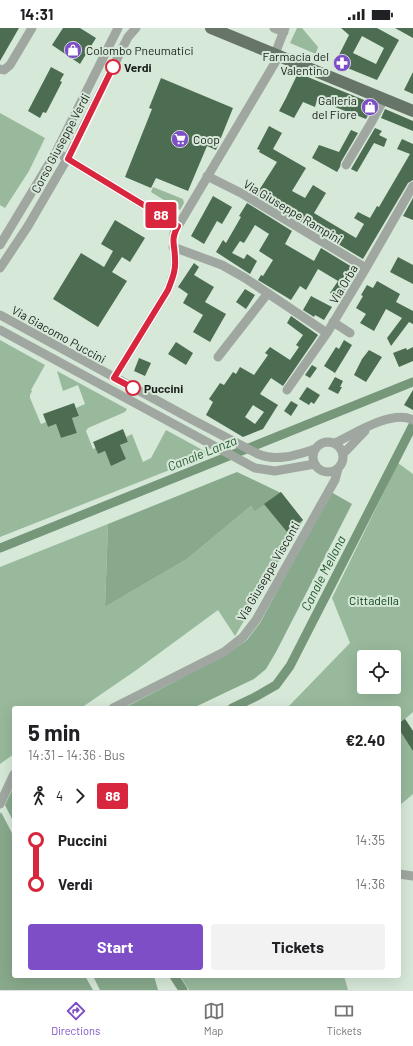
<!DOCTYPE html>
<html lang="en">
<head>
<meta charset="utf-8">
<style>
  body { margin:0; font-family:Barlow,sans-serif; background:#f2f2f2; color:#202124; height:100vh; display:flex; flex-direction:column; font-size:15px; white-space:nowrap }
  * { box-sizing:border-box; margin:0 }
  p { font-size:13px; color:#757577 }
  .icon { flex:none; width:22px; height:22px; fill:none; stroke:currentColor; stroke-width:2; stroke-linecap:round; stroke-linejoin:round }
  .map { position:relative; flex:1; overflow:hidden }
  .drawer { position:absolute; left:12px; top:678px; width:389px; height:272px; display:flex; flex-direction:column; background:#fff; border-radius:4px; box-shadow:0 4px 16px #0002 }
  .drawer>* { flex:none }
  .badge { padding:0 8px; border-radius:3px; font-size:14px; line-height:26px }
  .tools { position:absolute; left:357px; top:622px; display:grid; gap:8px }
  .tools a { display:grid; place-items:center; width:44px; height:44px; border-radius:4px; background:#fff; box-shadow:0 4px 16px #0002; font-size:20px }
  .map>.badge { position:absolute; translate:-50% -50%; box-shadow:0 0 0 2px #fff }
  .legs { display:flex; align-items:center; gap:6px; height:44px; padding:0 16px; font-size:13px }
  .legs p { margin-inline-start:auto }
  .summary { display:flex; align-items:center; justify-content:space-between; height:68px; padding:0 16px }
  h1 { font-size:22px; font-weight:700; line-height:30px }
  .action { display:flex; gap:8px; margin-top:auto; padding:8px 16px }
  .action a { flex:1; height:46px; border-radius:4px; background:#7d4ec6; color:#fff; font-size:16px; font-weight:700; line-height:46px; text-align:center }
  .action a+a { background:#f2f2f2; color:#202124 }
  ul { padding:0 16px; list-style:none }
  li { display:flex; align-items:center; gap:14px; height:44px; font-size:15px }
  li i { display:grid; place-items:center; width:6px; height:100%; margin:0 5px; background:currentColor }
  li i::after { content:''; width:10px; height:10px; margin:-5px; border:3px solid; border-radius:50%; background:#fff }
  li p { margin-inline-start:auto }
  li:first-child i { background:linear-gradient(#0000 50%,currentColor 0) }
  li:last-child i { background:linear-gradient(currentColor 50%,#0000 0) }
  .status { display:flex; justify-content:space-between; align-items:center; height:28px; padding:0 20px; background:#fff; direction:ltr }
  .status svg { height:11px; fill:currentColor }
  .tabs { display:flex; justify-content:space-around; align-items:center; height:56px; border-top:1px solid #e0e0e0; background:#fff; font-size:11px; color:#757577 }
  .tabs a { display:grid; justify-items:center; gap:2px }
  .tabs .selected { color:#7d4ec6 }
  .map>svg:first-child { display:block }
</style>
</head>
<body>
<div class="status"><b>14:31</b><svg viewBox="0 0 49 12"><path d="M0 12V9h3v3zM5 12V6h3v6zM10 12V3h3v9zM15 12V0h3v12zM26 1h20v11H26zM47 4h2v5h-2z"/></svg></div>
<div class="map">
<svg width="413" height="962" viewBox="0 0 413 962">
  <rect width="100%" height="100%" fill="#d6e8d8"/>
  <!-- green -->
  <path fill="#98b99c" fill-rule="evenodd" d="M297,0H302L318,19L316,26L290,15Z
    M0,85L45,110L29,143L5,180L0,177Z
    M153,159L183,171L184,175L180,182L151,164Z
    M0,312L45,337L31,362L32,363L30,367V370L41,396L46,394L48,399L56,396L61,410L77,405L72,390L79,388L76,380L85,376L78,357L63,363L57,343L127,381L125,384L88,400L86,403L93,421L96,420L98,426L105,423L111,437L126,431L120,417L128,414L126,409L132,406L143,434L151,430L166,402L210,426L0,509Z
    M398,435L413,446V684L405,691L413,703V766L399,778V680H287L350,615L332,570ZM364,629H394V659H364Z
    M281,465L303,492L235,608L218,582L135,643L81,680H14V726L0,736V539L108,496L105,579L187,531L251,478L255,482Z
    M180,948H344L348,962H189Z"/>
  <!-- forest -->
  <path fill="#88a98c" d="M237,444L281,465L255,483L251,478L187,531L105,579L108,496Z
    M331,464L352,476L276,624L266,641L254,651L193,680H124L226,627L247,612L260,595Z
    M14,758V795L5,777Z
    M1,784L14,809V948H85L93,962H0V786Z
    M93,948H154L158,962H100Z"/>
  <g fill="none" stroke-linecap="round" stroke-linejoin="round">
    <!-- canal -->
    <path stroke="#76977a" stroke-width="9" d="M0,520L413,354
      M232,680L255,669L276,657L290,638L413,397
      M174,948L183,962"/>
  </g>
  <!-- building -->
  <path fill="#4d6d52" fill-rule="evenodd" d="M0,0H19L0,33Z
    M63,0H80L96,10L80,36L52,17Z
    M341,0H377L399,12L377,52L335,35L349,7ZM362,8L384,20L376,36L353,25Z
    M395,0H413V10Z
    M51,39L64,46L60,53L62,54L46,85L43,84L40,90L28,83Z
    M413,44V66L404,62Z
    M298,45L320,54L374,76L366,91L317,72L315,79L303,74L294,90L279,83L286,70Z
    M161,50L233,80L216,122L207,118L188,163L156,150L151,160L125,149L152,81L149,80Z
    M385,81L413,93V103L381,90Z
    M269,98L282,105L273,121L306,140L292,163L305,170L313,157L326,165L314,185L356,210L364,196L354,190L358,184L370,190L377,178L379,179L410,126L397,121L402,111L413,116V152L408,155L363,231L256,167L277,134L259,124L260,122L257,121Z
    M375,100L382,103L379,107L387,111L384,119L374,115L357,144L351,141Z
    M351,102L358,105L341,134L340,139L337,144L312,130L319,117L339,124Z
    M213,168L232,179L222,196L217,193L204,216L191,208Z
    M413,170V192L403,188Z
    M247,175L292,203L285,216L314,233L321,220L357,242L340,270L330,265L338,253L318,241L306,262L300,258L291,272L258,252L261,247L263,248L273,232L259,223L269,206L255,197L244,215L240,213L232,225L244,231L247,226L257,233L250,246L216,224L223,212L226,215L241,189L239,188Z
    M115,192L145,210L130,234L122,229L112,244L127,253L98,299L53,271L81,225L104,239L113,223L101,216Z
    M398,229L413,237V256L390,244Z
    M194,235L199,239L194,247L214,259L205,274L226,286L210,314L193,304L203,287L183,275L188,266L178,259Z
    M377,253L400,266L396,274L413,283V296L409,294L391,318L387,310L402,290L386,281L374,303L360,295L366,286L356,280L363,268L361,267L367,257L373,260Z
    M245,261L255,267L246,281L236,274Z
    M311,268L332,279L324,292L315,287L314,289L303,282Z
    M291,288L318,307L283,358L271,350L260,366L278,377L263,401L243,409L206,387L213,374L209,371L220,355L224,357L233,344L236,346L240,339L254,347L268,327L265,325L270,319L290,332L299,319L296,317L303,307L287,295ZM253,377L264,384L255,396L245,389Z
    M344,312L352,317L335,345L324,338L336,319L339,321Z
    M176,314L193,325L186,337L168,326Z
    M413,319V333L399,339L393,325L406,320L407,322Z
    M369,322L382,329L366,354L354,347L362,331Z
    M139,330L151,335L145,348L134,343Z
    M312,337L317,340L310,350L305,347Z
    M335,349L343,353L340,359H342L338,366L328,361Z
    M307,359L320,367L314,376L311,374L309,377L299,371Z
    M413,362V382L404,377Z
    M291,373L298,377L291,388L284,383Z
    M74,375L79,388L72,390L77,405L61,410L56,396L48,399L43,386Z
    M123,401L128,414L120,417L126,431L111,438L105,423L98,426L93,414Z
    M281,464L303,492L287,504L264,476Z
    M405,691L413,703V723L399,701V695Z"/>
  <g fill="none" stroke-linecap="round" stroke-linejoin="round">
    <!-- minor -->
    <path stroke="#9fa7a0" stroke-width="9" d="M274,0L284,4
      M275,26L285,0
      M0,41L4,42L10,37L32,0
      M63,128L178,198
      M346,137L371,95L384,71
      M207,148L241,165L366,240
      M0,217L56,124L118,0
      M173,219L222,237L245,250L327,305
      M0,240L28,198L67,131L128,9L136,0
      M0,287L191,391L258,426C278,434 296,427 315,421
      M333,294L350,305
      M0,302L255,440L275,443L315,436
      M218,329L268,265
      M114,350L168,262C172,251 176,242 175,231C175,221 172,215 174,205L279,28
      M287,362L327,305L366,240L413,158
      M313 429a15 15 0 1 1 30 0a15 15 0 1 1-30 0Z
      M335,415C354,406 392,381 413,392
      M343,426L365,403
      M113,680L224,624L243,609L256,592L335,452L338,441
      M0,776L14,746
      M399,846L413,848"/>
    <!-- major -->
    <path stroke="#677569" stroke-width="12" d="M211,0L413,83"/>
  </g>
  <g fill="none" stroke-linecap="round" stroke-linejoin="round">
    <defs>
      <path id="line-1" d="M113,39L68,131L178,198C170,213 175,216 175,231C176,243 172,251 168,262L114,350L133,360"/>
    </defs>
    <!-- line-1 casing -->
    <use href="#line-1" stroke="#fff" stroke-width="9"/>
    <!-- line-1 -->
    <use href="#line-1" stroke="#d7263d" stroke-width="6"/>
  </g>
  <!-- icons -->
  <defs>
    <symbol id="shop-disc" viewBox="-11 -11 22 22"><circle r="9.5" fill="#7d4ec6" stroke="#d6e8d8"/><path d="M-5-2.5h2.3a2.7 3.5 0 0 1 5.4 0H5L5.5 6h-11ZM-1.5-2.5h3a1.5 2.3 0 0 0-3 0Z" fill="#fff"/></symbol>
    <symbol id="pharmacy-disc" viewBox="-11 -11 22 22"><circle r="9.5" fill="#7d4ec6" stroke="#d6e8d8"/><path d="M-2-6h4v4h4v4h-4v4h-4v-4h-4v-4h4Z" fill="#fff"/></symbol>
    <symbol id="supermarket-disc" viewBox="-11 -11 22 22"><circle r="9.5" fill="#7d4ec6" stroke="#d6e8d8"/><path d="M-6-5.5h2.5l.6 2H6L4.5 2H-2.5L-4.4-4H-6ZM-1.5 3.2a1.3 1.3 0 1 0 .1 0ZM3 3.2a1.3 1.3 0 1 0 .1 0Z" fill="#fff"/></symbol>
  </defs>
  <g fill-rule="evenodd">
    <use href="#shop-disc" x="63" y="12" width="20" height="20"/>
    <use href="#pharmacy-disc" x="332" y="25" width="20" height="20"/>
    <use href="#shop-disc" x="360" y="69" width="20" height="20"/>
    <use href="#supermarket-disc" x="170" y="101" width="20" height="20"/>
  </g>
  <!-- markers -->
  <g fill="#fff" stroke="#d7263d" stroke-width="2">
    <circle cx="113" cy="39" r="7"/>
    <circle cx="133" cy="360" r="7"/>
  </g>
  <g text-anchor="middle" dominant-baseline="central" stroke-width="4" stroke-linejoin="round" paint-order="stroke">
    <!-- poi labels -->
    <g font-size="12" fill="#191f1a" stroke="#d6e8d8" text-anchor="start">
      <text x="86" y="22">Colombo Pneumatici</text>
      <text x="329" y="28" text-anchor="end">Farmacia del<tspan x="329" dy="14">Valentino</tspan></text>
      <text x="357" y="72" text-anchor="end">Galleria<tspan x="357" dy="14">del Fiore</tspan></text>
      <text x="193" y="111">Coop</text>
    </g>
    <!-- stop labels -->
    <g font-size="12" font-weight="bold" fill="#191f1a" stroke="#d6e8d8" text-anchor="start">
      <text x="124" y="39">Verdi</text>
      <text x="144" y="360">Puccini</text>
    </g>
    <!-- street labels -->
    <g font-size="12" fill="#191f1a" stroke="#d6e8d8">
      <text transform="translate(60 115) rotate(-62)">Corso Giuseppe Verdi</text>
      <text transform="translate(293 183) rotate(31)">Via Giuseppe Rampini</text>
      <text transform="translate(343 256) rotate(-59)">Via Orba</text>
      <text transform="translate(59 306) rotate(29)">Via Giacomo Puccini</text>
      <text transform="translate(268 543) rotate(-60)">Via Giuseppe Visconti</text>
    </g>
    <!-- park labels -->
    <g font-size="12" fill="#043d15" stroke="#d6e8d8">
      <text x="374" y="572">Cittadella</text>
    </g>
    <!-- water labels -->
    <g font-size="13" font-style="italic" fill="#255830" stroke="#d6e8d8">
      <text transform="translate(202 425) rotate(-22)">Canale Lanza</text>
      <text transform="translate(323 545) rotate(-63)">Canale Mellana</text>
    </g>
  </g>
</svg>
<div class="tools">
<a><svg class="icon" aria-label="locate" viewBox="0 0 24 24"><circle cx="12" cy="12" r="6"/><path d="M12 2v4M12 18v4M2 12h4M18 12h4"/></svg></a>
</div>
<b class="badge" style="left:161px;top:187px;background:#d7263d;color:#fff">88</b>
<section class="drawer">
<div class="summary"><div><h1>5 min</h1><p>14:31 – 14:36 · Bus</p></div><b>€2.40</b></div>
<div class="legs"><svg class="icon" aria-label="walk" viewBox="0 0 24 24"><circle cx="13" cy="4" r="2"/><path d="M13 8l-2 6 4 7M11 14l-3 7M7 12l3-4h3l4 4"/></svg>4<svg class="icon" aria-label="forward" viewBox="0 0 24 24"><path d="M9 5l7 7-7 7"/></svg><b class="badge" style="background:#d7263d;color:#fff">88</b></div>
<ul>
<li><i style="color:#d7263d"></i><b>Puccini</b><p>14:35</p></li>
<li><i style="color:#d7263d"></i><b>Verdi</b><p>14:36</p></li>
</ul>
<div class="action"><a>Start</a><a>Tickets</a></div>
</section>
</div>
<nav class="tabs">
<a class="selected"><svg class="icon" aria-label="directions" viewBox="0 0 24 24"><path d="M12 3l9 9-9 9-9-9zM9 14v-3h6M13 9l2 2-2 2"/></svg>Directions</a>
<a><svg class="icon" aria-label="map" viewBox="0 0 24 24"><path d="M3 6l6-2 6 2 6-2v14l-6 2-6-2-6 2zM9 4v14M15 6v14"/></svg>Map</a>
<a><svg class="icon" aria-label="tickets" viewBox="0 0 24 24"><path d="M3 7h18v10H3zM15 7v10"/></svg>Tickets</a>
</nav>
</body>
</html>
